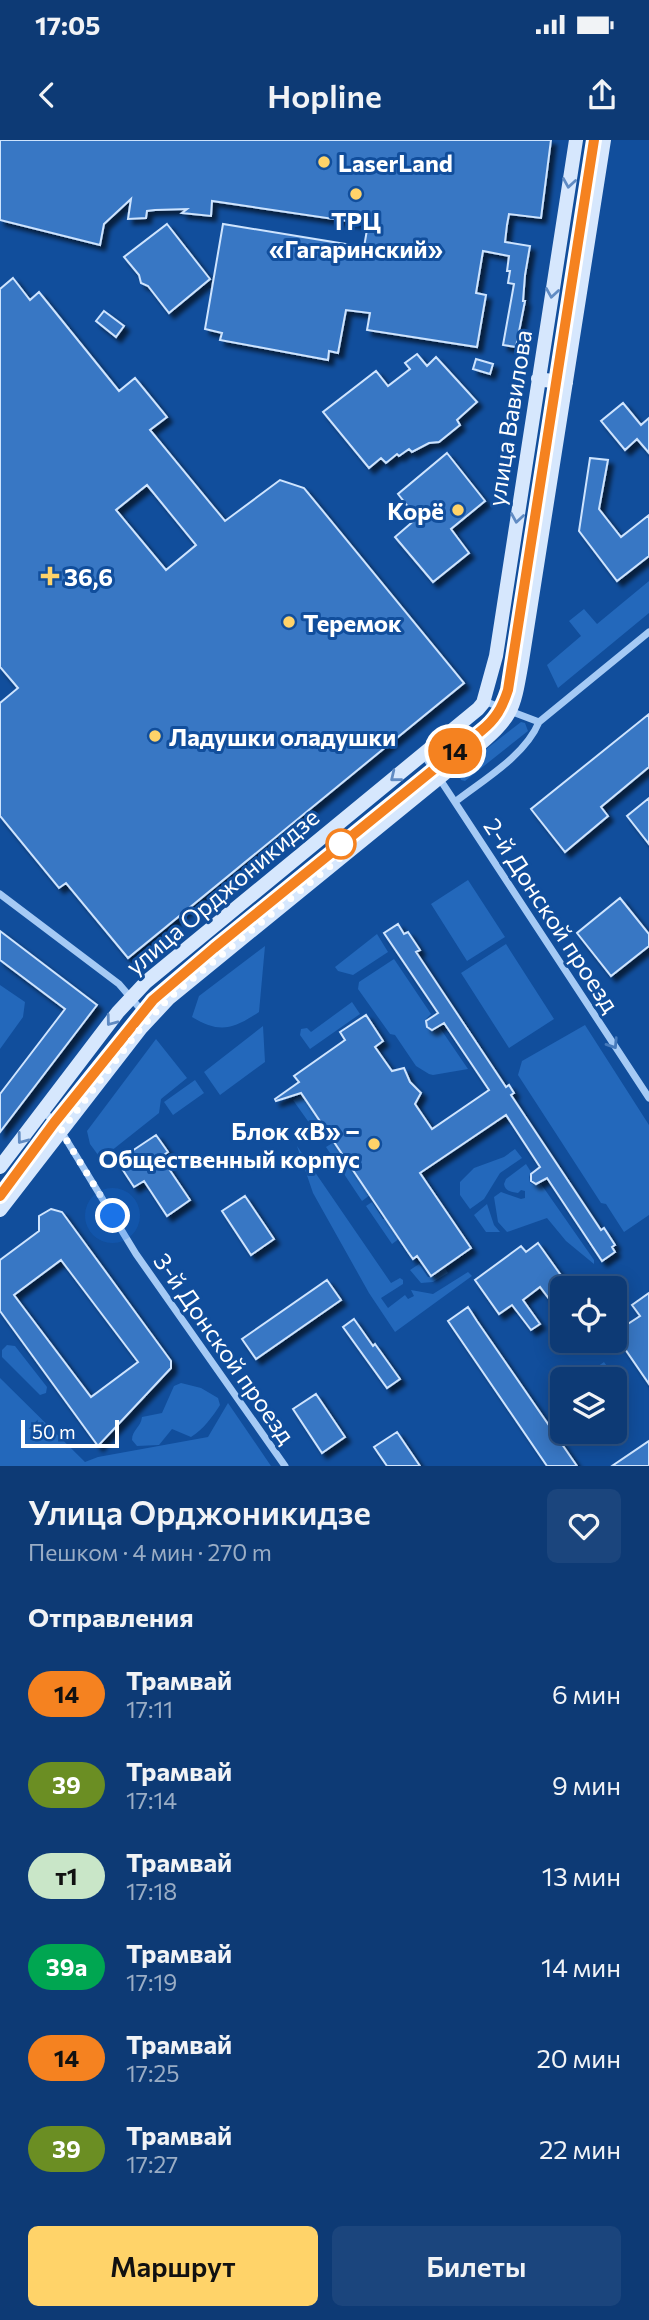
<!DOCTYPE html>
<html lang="ru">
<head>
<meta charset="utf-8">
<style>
  body { margin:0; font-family:Commissioner,sans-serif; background:#1b457d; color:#f1f3f6; height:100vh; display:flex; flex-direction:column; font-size:26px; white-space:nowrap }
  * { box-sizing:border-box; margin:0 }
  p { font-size:23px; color:#9aadc5 }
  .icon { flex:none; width:38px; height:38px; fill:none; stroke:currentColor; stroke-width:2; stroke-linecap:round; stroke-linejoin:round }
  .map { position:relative; height:1326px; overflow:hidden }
  .details { display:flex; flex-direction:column; background:#0d3a75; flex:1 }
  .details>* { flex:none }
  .badge { padding:0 14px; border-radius:23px; font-size:24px; line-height:46px }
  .buttons { position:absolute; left:550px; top:1136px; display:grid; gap:14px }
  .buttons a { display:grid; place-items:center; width:77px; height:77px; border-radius:10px; background:#0d3a75; box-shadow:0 4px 18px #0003,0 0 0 2px #2d5487; font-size:35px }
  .scale { position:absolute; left:21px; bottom:18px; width:98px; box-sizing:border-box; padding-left:7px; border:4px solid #fff; border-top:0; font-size:19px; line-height:24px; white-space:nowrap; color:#fff; -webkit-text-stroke:5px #114e9c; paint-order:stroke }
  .you { position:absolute; width:35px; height:35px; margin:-18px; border:5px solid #fff; border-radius:50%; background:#1a73e8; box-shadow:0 0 0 10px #1a73e833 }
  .map>.badge { position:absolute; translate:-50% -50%; box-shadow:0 0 0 4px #fff }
  h2 { padding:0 28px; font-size:26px; line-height:63px }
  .round { display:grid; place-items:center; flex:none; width:74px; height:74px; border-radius:10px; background:#1b457d }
  .head { display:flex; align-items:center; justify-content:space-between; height:119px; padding:0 28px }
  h1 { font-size:33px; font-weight:600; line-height:52px }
  .cta { display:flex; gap:14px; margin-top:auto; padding:14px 28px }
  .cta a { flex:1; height:80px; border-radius:10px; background:#ffd369; color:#111; font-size:28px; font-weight:600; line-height:80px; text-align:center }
  .cta a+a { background:#1b457d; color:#f1f3f6 }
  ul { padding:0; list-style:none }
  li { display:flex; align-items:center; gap:21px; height:91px; padding:0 28px }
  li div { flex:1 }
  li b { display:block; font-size:26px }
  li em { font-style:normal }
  li .badge { min-width:77px; font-weight:700; text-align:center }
  .status { display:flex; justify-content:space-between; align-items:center; height:49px; padding:0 35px; background:#0d3a75; direction:ltr }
  .status svg { height:19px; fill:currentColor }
  header { display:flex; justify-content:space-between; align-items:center; height:91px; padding:0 28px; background:#0d3a75; font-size:32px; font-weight:600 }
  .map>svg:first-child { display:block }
</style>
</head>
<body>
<div class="status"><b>17:05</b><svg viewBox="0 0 49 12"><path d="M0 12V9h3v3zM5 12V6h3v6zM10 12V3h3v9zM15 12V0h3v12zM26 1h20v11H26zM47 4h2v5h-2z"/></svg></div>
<header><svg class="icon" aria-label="back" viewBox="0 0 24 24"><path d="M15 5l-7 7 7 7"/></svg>Hopline<svg class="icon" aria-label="share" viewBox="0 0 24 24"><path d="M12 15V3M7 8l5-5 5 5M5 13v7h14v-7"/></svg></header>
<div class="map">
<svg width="649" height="1326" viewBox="0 0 649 1326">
  <defs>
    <filter id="shadow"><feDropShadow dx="5" dy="5" stdDeviation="2" flood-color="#0009"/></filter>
  </defs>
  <rect width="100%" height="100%" fill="#114e9c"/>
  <!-- green -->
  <path fill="#2368bb" d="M649,441V473L558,548L547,525L581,496L569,481L584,469L597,484Z
    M521,582L525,583L528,591L465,641L461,640L458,631Z
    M468,740L505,797L467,821L431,764Z
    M377,794L388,812L353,835L338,831L335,827Z
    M506,804L554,879L509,908L461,833Z
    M265,806L259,872C233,889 220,894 192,877L199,856Z
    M394,819L431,874L426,879L427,888L432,891L440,888L468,929L433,935L429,934L416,926L395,895L390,894L358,849L359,842Z
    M0,845L25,862L23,877L0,909Z
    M352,862L360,874L310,909L300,895L301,889L307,888L311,892Z
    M585,885L649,985V1075L624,1092L606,1064L601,1063L518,935L522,921Z
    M263,886L265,922L220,955L204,932Z
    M156,899L187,938L161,959L159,973L101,1019L90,1004L87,991Z
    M195,940L204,953L173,975L164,962Z
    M302,955L320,981L317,983L327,997L322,1001L293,960Z
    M334,1002L370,1055L362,1061L326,1007Z
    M297,1006L391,1143L400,1138L403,1140V1144L381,1158L388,1168L405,1155L408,1159L414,1156L411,1150L433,1154L468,1132L472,1136L395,1192L369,1153L313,1053Z
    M515,1009L522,1018L500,1033L484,1059L470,1069L460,1055V1042L474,1028L504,1017Z
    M526,1024L531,1032L529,1037L530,1043L535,1045L541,1044L594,1120V1124L566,1101L547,1078L507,1092L498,1082L494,1057L501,1052L521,1059L525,1058V1051L521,1050L518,1053C511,1052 505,1051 504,1044L506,1039Z
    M372,1062L383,1079L386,1078L400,1098L392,1104L366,1066Z
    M487,1064L494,1085L500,1092H486L474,1075Z
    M419,1124L428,1137H432L445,1128L448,1133L433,1142L421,1143L410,1130Z
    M7,1205L15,1206L47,1247L46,1253L40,1255L2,1217V1210Z
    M604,1222L627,1255L614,1263V1239H580Z
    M0,1238L85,1322L98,1317L208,1297L228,1263L271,1326H0Z
    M181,1243L201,1248L218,1258L220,1265C213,1276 203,1290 191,1297L172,1289L159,1305L137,1306L132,1300C132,1290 141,1287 142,1277L162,1273L174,1246Z"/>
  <!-- building -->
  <path fill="#3977c4" stroke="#cee4fe" stroke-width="2" fill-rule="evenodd" filter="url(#shadow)" d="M0,0H551L541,78L509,74L507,85L505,102L530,106L525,135L523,161H525L516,207L503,205L514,144L508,143L510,131H507L509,116L483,111L476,153L486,155L477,207L367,190L370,173L346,170L338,213L329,211L328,220L220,200L222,193L205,189L223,84L364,107L368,84L212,61L211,76L182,73L187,69L155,70L147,71L146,78L128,79L131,59L104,84L100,105L0,80Z
    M167,84L210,139L169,173L148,146L141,143L139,135L124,117Z
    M13,138L30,160L39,152L119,251L135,238L167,277L150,290L225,381L280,340L304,348L464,543L128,818L66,743L59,748L0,676V563L18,548L0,527V149ZM147,345L196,405L166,430L116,370Z
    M104,171L124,186L116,197L96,181Z
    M417,214L427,226L436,217L477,262L457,280L460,285L439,302L429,303L412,312L409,309L399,316L397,314L386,323L381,318L369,328L323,272L376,231L388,246L410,229L405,223Z
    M476,219L493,224L490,234L473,229Z
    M623,263L641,285L649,278V313L637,299L625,310L601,281Z
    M447,313L485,361L451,389L469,413L433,442L395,397L417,378L398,354Z
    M590,318L608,320L599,369L621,397L649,375V416L617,441L579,391Z
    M649,574V627L601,667L608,676L565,712L531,669Z
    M649,658V704L627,676Z
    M620,758L649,794V806L611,836L577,793Z
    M398,784L404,794L408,792L420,810L416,812L506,947L509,945L514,953L511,955L601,1090L604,1088L615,1105L612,1107L615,1112L602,1121L547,1038L536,1044L531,1041V1034L540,1027L506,975L420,1033L471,1108L431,1136L417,1116L413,1119L408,1112L301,953L276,961L275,959L299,942L294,936L345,900L340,892L366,875L383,901L375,907L392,931L404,928L410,942L421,953L415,964L432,989L489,950L444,883L432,890L427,887L426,881L438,873L384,793Z
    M0,791L97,865L0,992V954L65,869L0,820Z
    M156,995L168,1012L161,1017L190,1060L167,1076L144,1041L134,1047L117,1021Z
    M245,1056L274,1099L251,1115L222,1071Z
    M51,1069L62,1072L171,1221V1228L98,1306L0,1171V1120L39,1091V1076ZM61,1120L138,1222L91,1257L14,1155Z
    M538,1103L570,1148H562V1176L540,1147L523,1160L540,1184L531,1190L512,1165L499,1174L475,1140L521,1106L526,1112Z
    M327,1140L341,1160L256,1219L242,1199Z
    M649,1153V1244L614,1193L640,1176L632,1165Z
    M468,1167L477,1181L577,1326H547L448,1181Z
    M354,1179L373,1206L375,1204L400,1239L387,1248L343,1187Z
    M316,1254L345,1297L322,1313L293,1269Z
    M397,1292L420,1326H387L374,1307Z
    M649,1301V1326H612Z"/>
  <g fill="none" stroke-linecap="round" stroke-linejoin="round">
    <!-- minor -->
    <path stroke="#a5caf5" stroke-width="7" d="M484,561L539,582
      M424,615L649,958
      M455,662C483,640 525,616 539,582L649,492
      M0,754L119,844L149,879
      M44,971L61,991L136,1114L285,1326"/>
    <!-- secondary -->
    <path stroke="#d6e7fd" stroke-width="14" d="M538,239L566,243
      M0,1027L118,872L146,842L478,569L483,563L496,516L576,0
      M0,1070L141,888L169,858L472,611C513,576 513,573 522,521L604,0"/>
    <!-- tram -->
    <path stroke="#fff" stroke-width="2" d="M0,1056L54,983L153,860L213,808L481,591C496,579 502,568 508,550L594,0"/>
  </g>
  <!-- one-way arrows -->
  <defs><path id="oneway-chevron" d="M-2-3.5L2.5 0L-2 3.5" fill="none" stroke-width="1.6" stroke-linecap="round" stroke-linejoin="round" transform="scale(1.75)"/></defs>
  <g stroke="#608bc3">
    <use href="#oneway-chevron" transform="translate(569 43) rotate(99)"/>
    <use href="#oneway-chevron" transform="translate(552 153) rotate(99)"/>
    <use href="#oneway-chevron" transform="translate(517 378) rotate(99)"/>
    <use href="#oneway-chevron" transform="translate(395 637) rotate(141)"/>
    <use href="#oneway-chevron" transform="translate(111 881) rotate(127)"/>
    <use href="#oneway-chevron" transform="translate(22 999) rotate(127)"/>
  </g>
  <use stroke="#4579bb" href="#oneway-chevron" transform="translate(613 904) rotate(57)"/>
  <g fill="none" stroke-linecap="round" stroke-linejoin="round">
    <defs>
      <path id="line" d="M0,1056L54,983L153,860L214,808L481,591C496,579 502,568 508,550L594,0"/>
    </defs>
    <!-- line casing -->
    <use href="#line" stroke="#fff" stroke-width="16"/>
    <!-- line -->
    <use href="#line" stroke="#f58220" stroke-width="10"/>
    <!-- walk -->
    <path stroke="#fff" stroke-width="7" stroke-dasharray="0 12.6" d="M113,1076L61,991L141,888L169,858L356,705L341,704"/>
  </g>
  <!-- markers -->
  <g fill="#ffd369" stroke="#114e9c" stroke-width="2.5">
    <circle cx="324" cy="22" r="7"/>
    <circle cx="356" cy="54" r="7"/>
    <circle cx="458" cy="370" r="7"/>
    <path d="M46.5 425.5h7v7h7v7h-7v7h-7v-7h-7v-7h7z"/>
    <circle cx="289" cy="482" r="7"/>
    <circle cx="155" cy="596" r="7"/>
    <circle cx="374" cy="1004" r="7"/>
  </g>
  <circle fill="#fff" stroke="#f58220" stroke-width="3.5" cx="341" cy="704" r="14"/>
  <g text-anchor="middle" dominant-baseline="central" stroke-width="6" stroke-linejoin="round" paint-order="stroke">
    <!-- poi labels -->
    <g font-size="24" font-weight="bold" fill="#fff" stroke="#114e9c" text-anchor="start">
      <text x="338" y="22">LaserLand</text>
      <text x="356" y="80" text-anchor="middle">ТРЦ<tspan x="356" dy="28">«Гагаринский»</tspan></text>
      <text x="444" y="370" text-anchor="end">Корё</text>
      <text x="64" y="436">36,6</text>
      <text x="303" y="482">Теремок</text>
      <text x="169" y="596">Ладушки оладушки</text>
      <text x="360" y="990" text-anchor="end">Блок «В» –<tspan x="360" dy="28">Общественный корпус</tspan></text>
    </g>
    <!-- street labels -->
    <g font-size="24" fill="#fff" stroke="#114e9c">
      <text transform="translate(509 278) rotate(-81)">улица Вавилова</text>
      <text transform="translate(222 751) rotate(-40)">улица Орджоникидзе</text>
      <text transform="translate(552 775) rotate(57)">2-й Донской проезд</text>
      <text transform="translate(225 1208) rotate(55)">3-й Донской проезд</text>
    </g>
  </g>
</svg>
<div class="buttons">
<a><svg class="icon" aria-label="locate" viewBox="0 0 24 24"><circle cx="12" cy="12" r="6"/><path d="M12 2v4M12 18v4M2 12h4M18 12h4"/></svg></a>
<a><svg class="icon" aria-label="layers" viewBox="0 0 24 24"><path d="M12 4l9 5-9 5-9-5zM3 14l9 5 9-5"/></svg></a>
</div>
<div class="scale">50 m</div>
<div class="you" style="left:113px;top:1076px"></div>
<b class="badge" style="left:455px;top:611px;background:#f58220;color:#111">14</b>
</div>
<section class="details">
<div class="head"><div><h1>Улица Орджоникидзе</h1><p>Пешком · 4 мин · 270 m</p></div><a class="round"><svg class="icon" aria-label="heart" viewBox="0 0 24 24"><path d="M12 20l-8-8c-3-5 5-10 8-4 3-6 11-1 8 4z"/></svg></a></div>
<h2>Отправления</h2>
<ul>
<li><span class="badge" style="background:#f58220;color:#111">14</span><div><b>Трамвай</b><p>17:11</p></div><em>6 мин</em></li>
<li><span class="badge" style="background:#6b8e23;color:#fff">39</span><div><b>Трамвай</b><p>17:14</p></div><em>9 мин</em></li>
<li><span class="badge" style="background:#c9e6c8;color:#111">т1</span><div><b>Трамвай</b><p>17:18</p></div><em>13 мин</em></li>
<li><span class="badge" style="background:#00a651;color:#fff">39а</span><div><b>Трамвай</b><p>17:19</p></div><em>14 мин</em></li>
<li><span class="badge" style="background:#f58220;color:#111">14</span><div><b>Трамвай</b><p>17:25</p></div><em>20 мин</em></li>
<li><span class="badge" style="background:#6b8e23;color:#fff">39</span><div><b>Трамвай</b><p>17:27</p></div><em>22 мин</em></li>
</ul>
<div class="cta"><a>Маршрут</a><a>Билеты</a></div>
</section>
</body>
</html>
